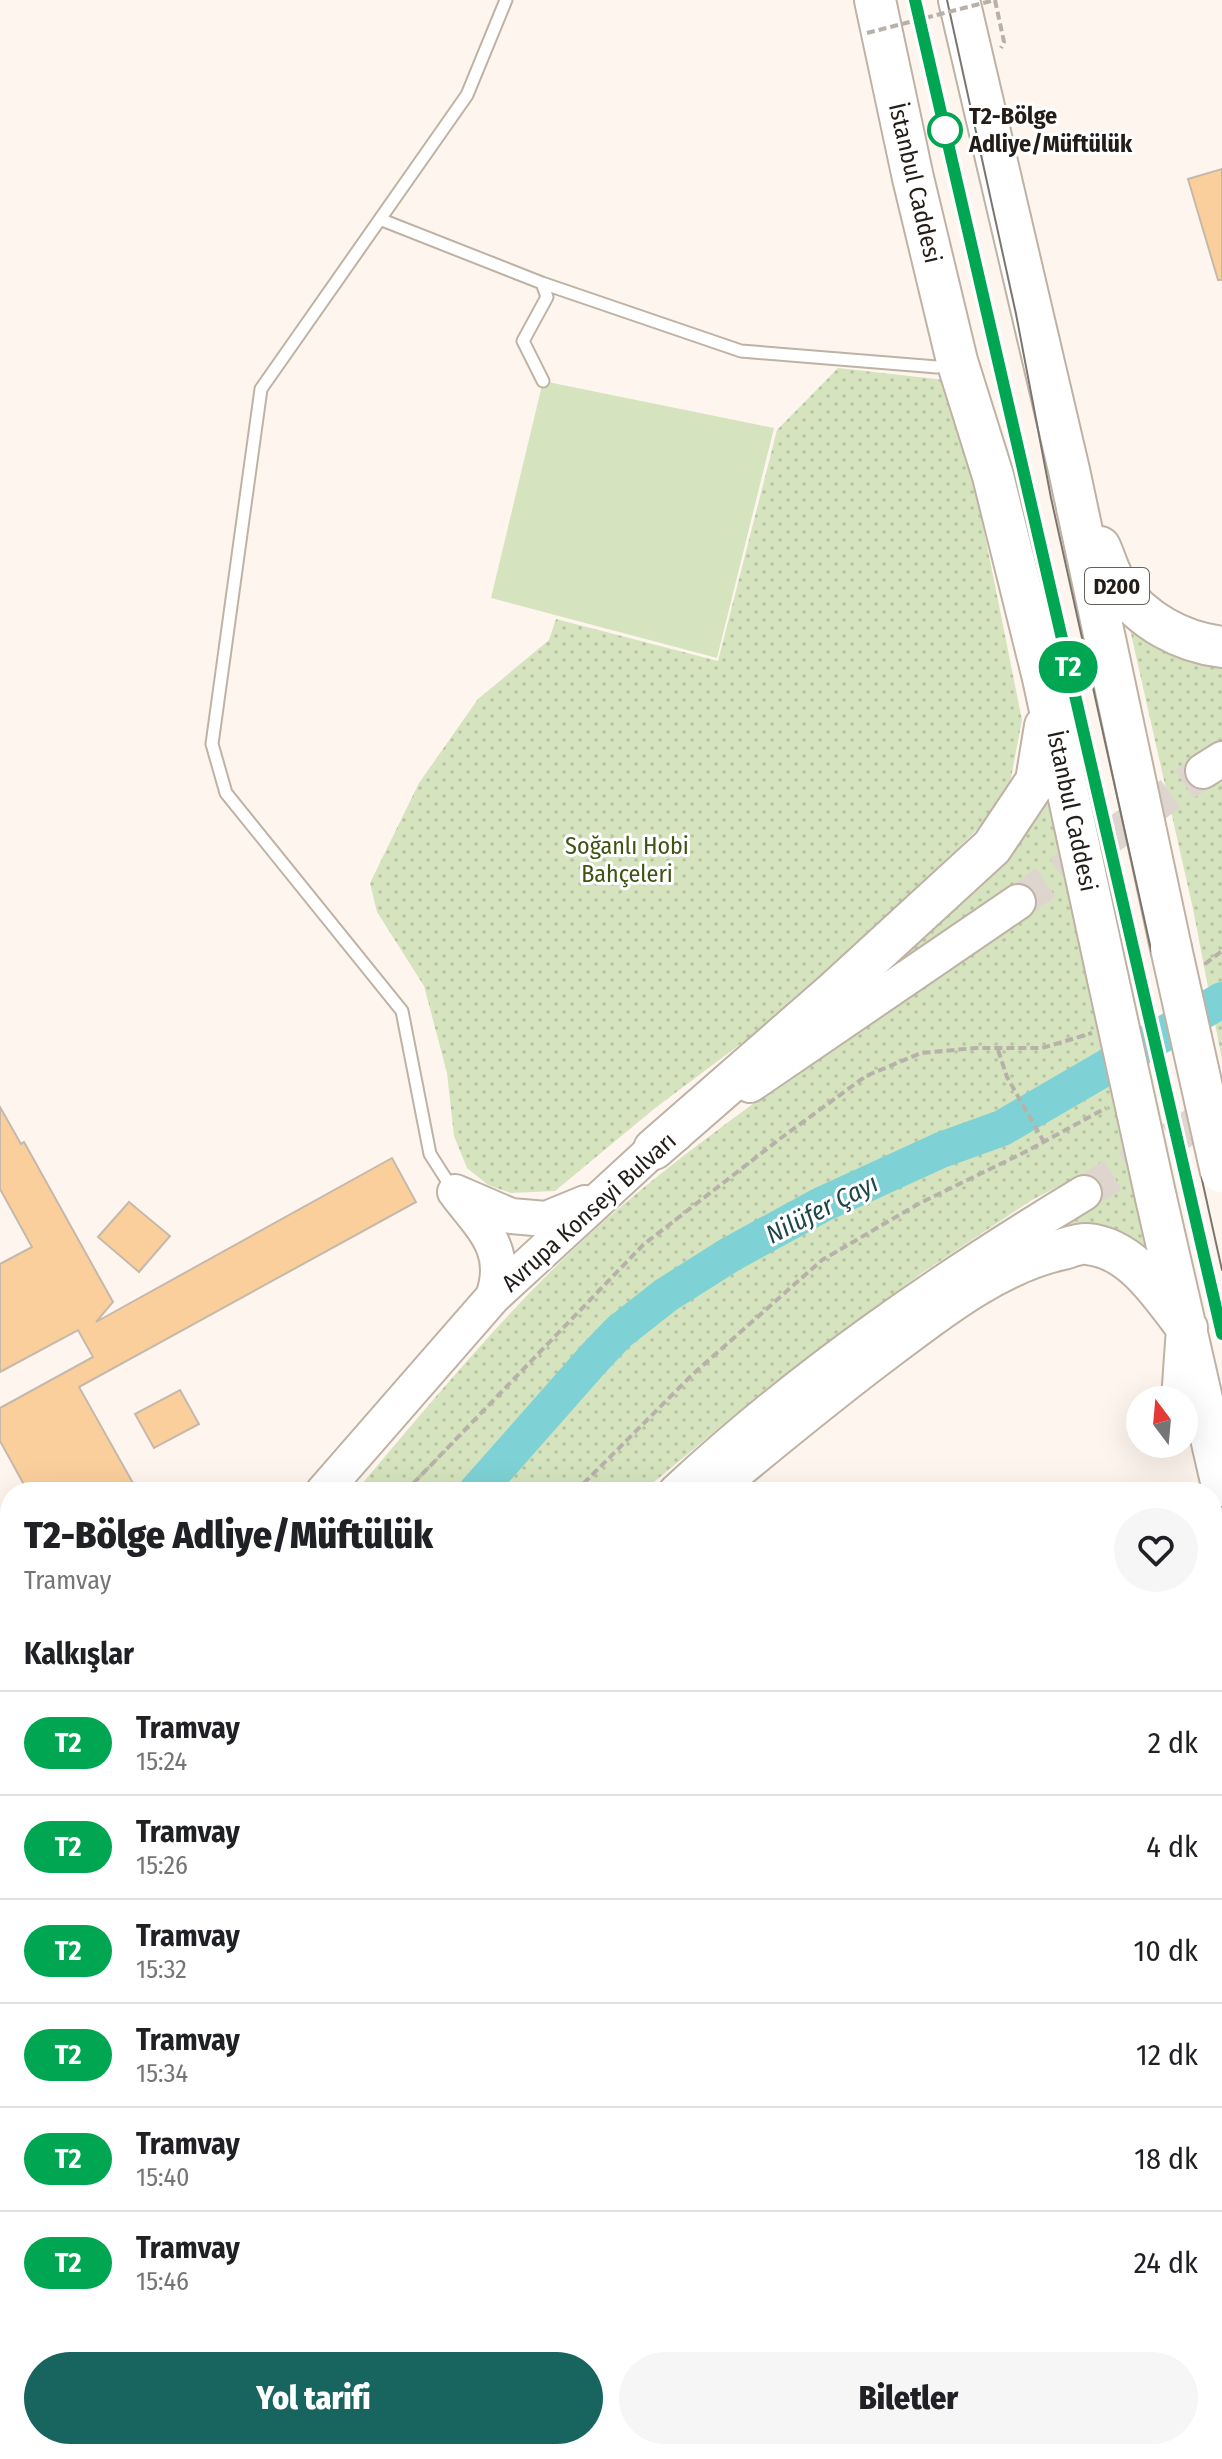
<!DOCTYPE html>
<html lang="tr">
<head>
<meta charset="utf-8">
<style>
  body { margin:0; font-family:"Fira Sans Condensed",sans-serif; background:#f6f6f6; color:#202124; height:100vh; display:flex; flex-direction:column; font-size:30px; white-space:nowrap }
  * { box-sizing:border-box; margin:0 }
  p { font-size:26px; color:#757577 }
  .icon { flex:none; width:44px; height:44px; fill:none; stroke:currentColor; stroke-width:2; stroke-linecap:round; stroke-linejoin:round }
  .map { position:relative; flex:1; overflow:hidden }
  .side { position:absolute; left:0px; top:1482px; width:1222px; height:978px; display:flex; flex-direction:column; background:#fff; border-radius:32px 32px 0 0; box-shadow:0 8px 32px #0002 }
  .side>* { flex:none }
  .badge { padding:0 16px; border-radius:26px; font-size:28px; line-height:52px }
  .needle { width:52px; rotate:344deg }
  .tools { position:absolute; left:1126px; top:1386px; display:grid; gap:16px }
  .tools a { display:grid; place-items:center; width:72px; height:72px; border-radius:50%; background:#fff; box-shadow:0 8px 32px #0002; font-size:40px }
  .map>.badge { position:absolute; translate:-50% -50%; box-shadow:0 0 0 4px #fff }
  h2 { padding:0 24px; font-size:30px; line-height:72px }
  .round { display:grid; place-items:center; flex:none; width:84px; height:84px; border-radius:42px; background:#f6f6f6 }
  .overview { display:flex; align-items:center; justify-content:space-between; height:136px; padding:0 24px }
  h1 { font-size:38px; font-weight:800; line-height:60px }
  .action { display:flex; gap:16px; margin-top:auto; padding:16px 24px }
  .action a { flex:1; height:92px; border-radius:48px; background:#186560; color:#fff; font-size:32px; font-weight:800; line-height:92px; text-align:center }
  .action a+a { background:#f6f6f6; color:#202124 }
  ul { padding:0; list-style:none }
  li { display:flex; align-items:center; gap:24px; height:104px; padding:0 24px; border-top:2px solid #e0e0e0 }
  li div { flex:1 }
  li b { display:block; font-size:30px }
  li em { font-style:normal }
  li .badge { min-width:88px; font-weight:700; text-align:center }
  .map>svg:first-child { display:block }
</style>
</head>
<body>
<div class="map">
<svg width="1222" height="2459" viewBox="0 0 1222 2459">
  <defs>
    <pattern id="green-dots" width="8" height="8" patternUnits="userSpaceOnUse" patternTransform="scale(2)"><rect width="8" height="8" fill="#d5e4be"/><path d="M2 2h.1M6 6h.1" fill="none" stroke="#b7c3a3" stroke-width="1.8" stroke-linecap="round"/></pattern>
  </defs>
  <rect width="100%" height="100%" fill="#fef6ee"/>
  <!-- green -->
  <path fill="url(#green-dots)" d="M838,368L954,381L1022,720L1011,778L1001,799L988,819L812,990L654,1109L555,1191L511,1193L488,1185L467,1168L454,1136L447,1073L424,986L377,912L370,883L419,783L478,699L549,640L556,619L718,661L777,430Z
    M1129,625L1222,663V745L1197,761L1216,785L1222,782V1060L1193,909Z
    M1046,792L1151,1254L1063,1233L1068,1222L1094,1207L1079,1176L1032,1200L922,1273L766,1389L642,1492H355C434,1399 511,1304 602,1223C694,1142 795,1075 893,1002L857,995Z
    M0,1929H10V2159L3,2168L10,2180L0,2191Z"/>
  <!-- pitch -->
  <path fill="#d5e4be" d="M543,381L774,428L717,658L491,598Z"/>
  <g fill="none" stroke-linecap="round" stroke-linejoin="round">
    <!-- river -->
    <path stroke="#7ed2d5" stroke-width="36" d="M476,1492L595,1357L619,1332L666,1295L731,1254L821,1205L941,1150L1002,1128L1222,1000
      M0,2073L10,2059"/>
  </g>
  <!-- building -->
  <path fill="#fbcf9c" stroke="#c6b9ab" stroke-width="2" d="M1222,169V280H1218L1188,179Z
    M0,1107L21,1144L24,1142L113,1302L96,1322L392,1158L416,1202L79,1387L138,1492H28L0,1441V1408L93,1357L78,1330L0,1372V1264L32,1247L0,1189Z
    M129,1202L170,1236L139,1272L98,1237Z
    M180,1390L199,1424L154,1448L135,1414Z"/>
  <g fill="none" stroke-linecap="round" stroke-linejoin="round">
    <!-- primary-tunnel -->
    <path stroke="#ddd5ce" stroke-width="34" stroke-dasharray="34 17" stroke-linecap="butt" d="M1018,902L1203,771
      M1084,1193L1222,1107"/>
    <defs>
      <path id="lane" d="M382,220L542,283L547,297L523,341L543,381
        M542,283L741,351L937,367L952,362
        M453,1190L430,1154L402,1011L226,793L212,744L261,389L467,95L506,0"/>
      <path id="street" d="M0,2313L10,2304
        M144,2450L153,2459
        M426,2450L436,2459
        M0,2454L6,2459
        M265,2459L272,2450
        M450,2459L459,2450"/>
      <path id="primary" d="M1203,771L1222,759
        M750,1085L1018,902
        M455,1192L511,1216L546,1219L585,1203
        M458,1196C485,1230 509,1252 493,1297
        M323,1492L493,1297L654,1149L676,1134
        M676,1492C799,1377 940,1280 1084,1193
        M0,1868L10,1856
        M0,1919H10
        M0,2215L10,2202
        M0,2279L10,2272"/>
      <path id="highway" d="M875,0L913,178L957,361L993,476L1043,678L1108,979
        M959,0L1069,470L1171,948
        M1100,547C1106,560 1110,576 1118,587C1143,621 1181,642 1222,647
        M654,1149L835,991L992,847L1036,781L1045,726
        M1156,1198L1222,1486
        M708,1492C766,1444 824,1396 884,1351C937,1311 997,1263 1063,1249C1070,1247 1080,1243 1087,1244C1133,1248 1162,1296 1187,1328L1182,1400
        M1212,1535L1222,1577"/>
    </defs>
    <!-- lane casing -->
    <use href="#lane" stroke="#beb2a4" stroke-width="15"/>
    <!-- street casing -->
    <use href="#street" stroke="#beb2a4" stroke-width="26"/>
    <!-- primary casing -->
    <use href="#primary" stroke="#beb2a4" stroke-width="38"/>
    <!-- highway casing -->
    <use href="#highway" stroke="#beb2a4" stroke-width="44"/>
    <!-- path -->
    <path stroke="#b8b1aa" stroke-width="4" stroke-dasharray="8 4" stroke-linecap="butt" d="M995,0L1004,42L1001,48
      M1205,964L1222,951
      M998,1050L1007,1077L1044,1142
      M405,1492L643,1245L781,1138L866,1076L921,1053L976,1048H1042L1092,1033
      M575,1492L693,1374L822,1260L920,1203L1025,1152L1106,1108
      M0,1995L10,1982
      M0,2118L10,2105"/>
    <!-- lane -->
    <use href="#lane" stroke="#fff" stroke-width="11"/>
    <!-- street -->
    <use href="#street" stroke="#fff" stroke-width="22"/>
    <!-- primary -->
    <use href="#primary" stroke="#fff" stroke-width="34"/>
    <!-- highway -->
    <use href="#highway" stroke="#fff" stroke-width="40"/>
    <!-- tram -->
    <path stroke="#7b756f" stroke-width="2" d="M915,0L1222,1335
      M947,0L1016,314L1051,498L1222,1270"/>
    <defs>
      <path id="highway-bridge" d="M1171,948L1221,1172
        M1108,979L1156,1198"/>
    </defs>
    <!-- highway-bridge casing -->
    <use href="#highway-bridge" stroke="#beb2a4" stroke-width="44" stroke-linecap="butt"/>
    <!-- path-bridge -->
    <path stroke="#b8b1aa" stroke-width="4" stroke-dasharray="8 4" stroke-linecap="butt" d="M867,33L995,0"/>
    <!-- highway-bridge -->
    <use href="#highway-bridge" stroke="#fff" stroke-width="40"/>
  </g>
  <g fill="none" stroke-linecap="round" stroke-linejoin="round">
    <defs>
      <path id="line" d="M915,0L1222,1334"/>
    </defs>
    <!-- line casing -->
    <use href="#line" stroke="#fff" stroke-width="18"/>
    <!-- line -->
    <use href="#line" stroke="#00a651" stroke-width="12"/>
  </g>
  <!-- markers -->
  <circle fill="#fff" stroke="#00a651" stroke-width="4" cx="945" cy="130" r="16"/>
  <g text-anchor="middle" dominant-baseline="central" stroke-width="6" stroke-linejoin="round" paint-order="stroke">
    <!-- shield labels -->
    <rect fill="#fff" stroke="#64615d" stroke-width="2" x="1085" y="568" width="64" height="36" rx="6"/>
    <g font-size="22" font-weight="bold" fill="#221d18">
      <text x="1117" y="586">D200</text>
    </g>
    <!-- stop labels -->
    <g font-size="24" font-weight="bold" fill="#221d18" stroke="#fff" text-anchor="start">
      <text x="969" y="116">T2-Bölge<tspan x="969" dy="28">Adliye/Müftülük</tspan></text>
    </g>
    <!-- street labels -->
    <g font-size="24" fill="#221d18" stroke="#fff">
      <text transform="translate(915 183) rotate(77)">İstanbul Caddesi</text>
      <text transform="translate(1072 811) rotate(78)">İstanbul Caddesi</text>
      <text transform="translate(589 1212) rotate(-42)">Avrupa Konseyi Bulvarı</text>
    </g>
    <!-- park labels -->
    <g font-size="24" fill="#415314" stroke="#fff">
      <text x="627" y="846">Soğanlı Hobi<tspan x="627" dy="28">Bahçeleri</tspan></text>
    </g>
    <!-- water labels -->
    <g font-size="26" font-style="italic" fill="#1f4748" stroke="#fff">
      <text transform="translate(822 1209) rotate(-27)">Nilüfer Çayı</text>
    </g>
  </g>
</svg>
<div class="tools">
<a><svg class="needle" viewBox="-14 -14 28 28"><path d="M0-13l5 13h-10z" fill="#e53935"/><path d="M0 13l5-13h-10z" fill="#757577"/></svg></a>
</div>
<b class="badge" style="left:1068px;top:667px;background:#00a651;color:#fff">T2</b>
<section class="side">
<div class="overview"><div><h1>T2-Bölge Adliye/Müftülük</h1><p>Tramvay</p></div><a class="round"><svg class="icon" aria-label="heart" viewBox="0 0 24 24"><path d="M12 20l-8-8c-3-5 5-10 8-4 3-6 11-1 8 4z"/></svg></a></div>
<h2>Kalkışlar</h2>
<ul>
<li><span class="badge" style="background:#00a651;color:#fff">T2</span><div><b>Tramvay</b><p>15:24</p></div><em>2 dk</em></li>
<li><span class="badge" style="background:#00a651;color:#fff">T2</span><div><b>Tramvay</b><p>15:26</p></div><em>4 dk</em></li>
<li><span class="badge" style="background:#00a651;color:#fff">T2</span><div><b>Tramvay</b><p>15:32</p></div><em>10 dk</em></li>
<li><span class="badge" style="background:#00a651;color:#fff">T2</span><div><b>Tramvay</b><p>15:34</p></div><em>12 dk</em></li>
<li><span class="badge" style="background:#00a651;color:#fff">T2</span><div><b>Tramvay</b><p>15:40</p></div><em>18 dk</em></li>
<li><span class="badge" style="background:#00a651;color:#fff">T2</span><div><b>Tramvay</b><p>15:46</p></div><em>24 dk</em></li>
</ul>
<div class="action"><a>Yol tarifi</a><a>Biletler</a></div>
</section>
</div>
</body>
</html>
